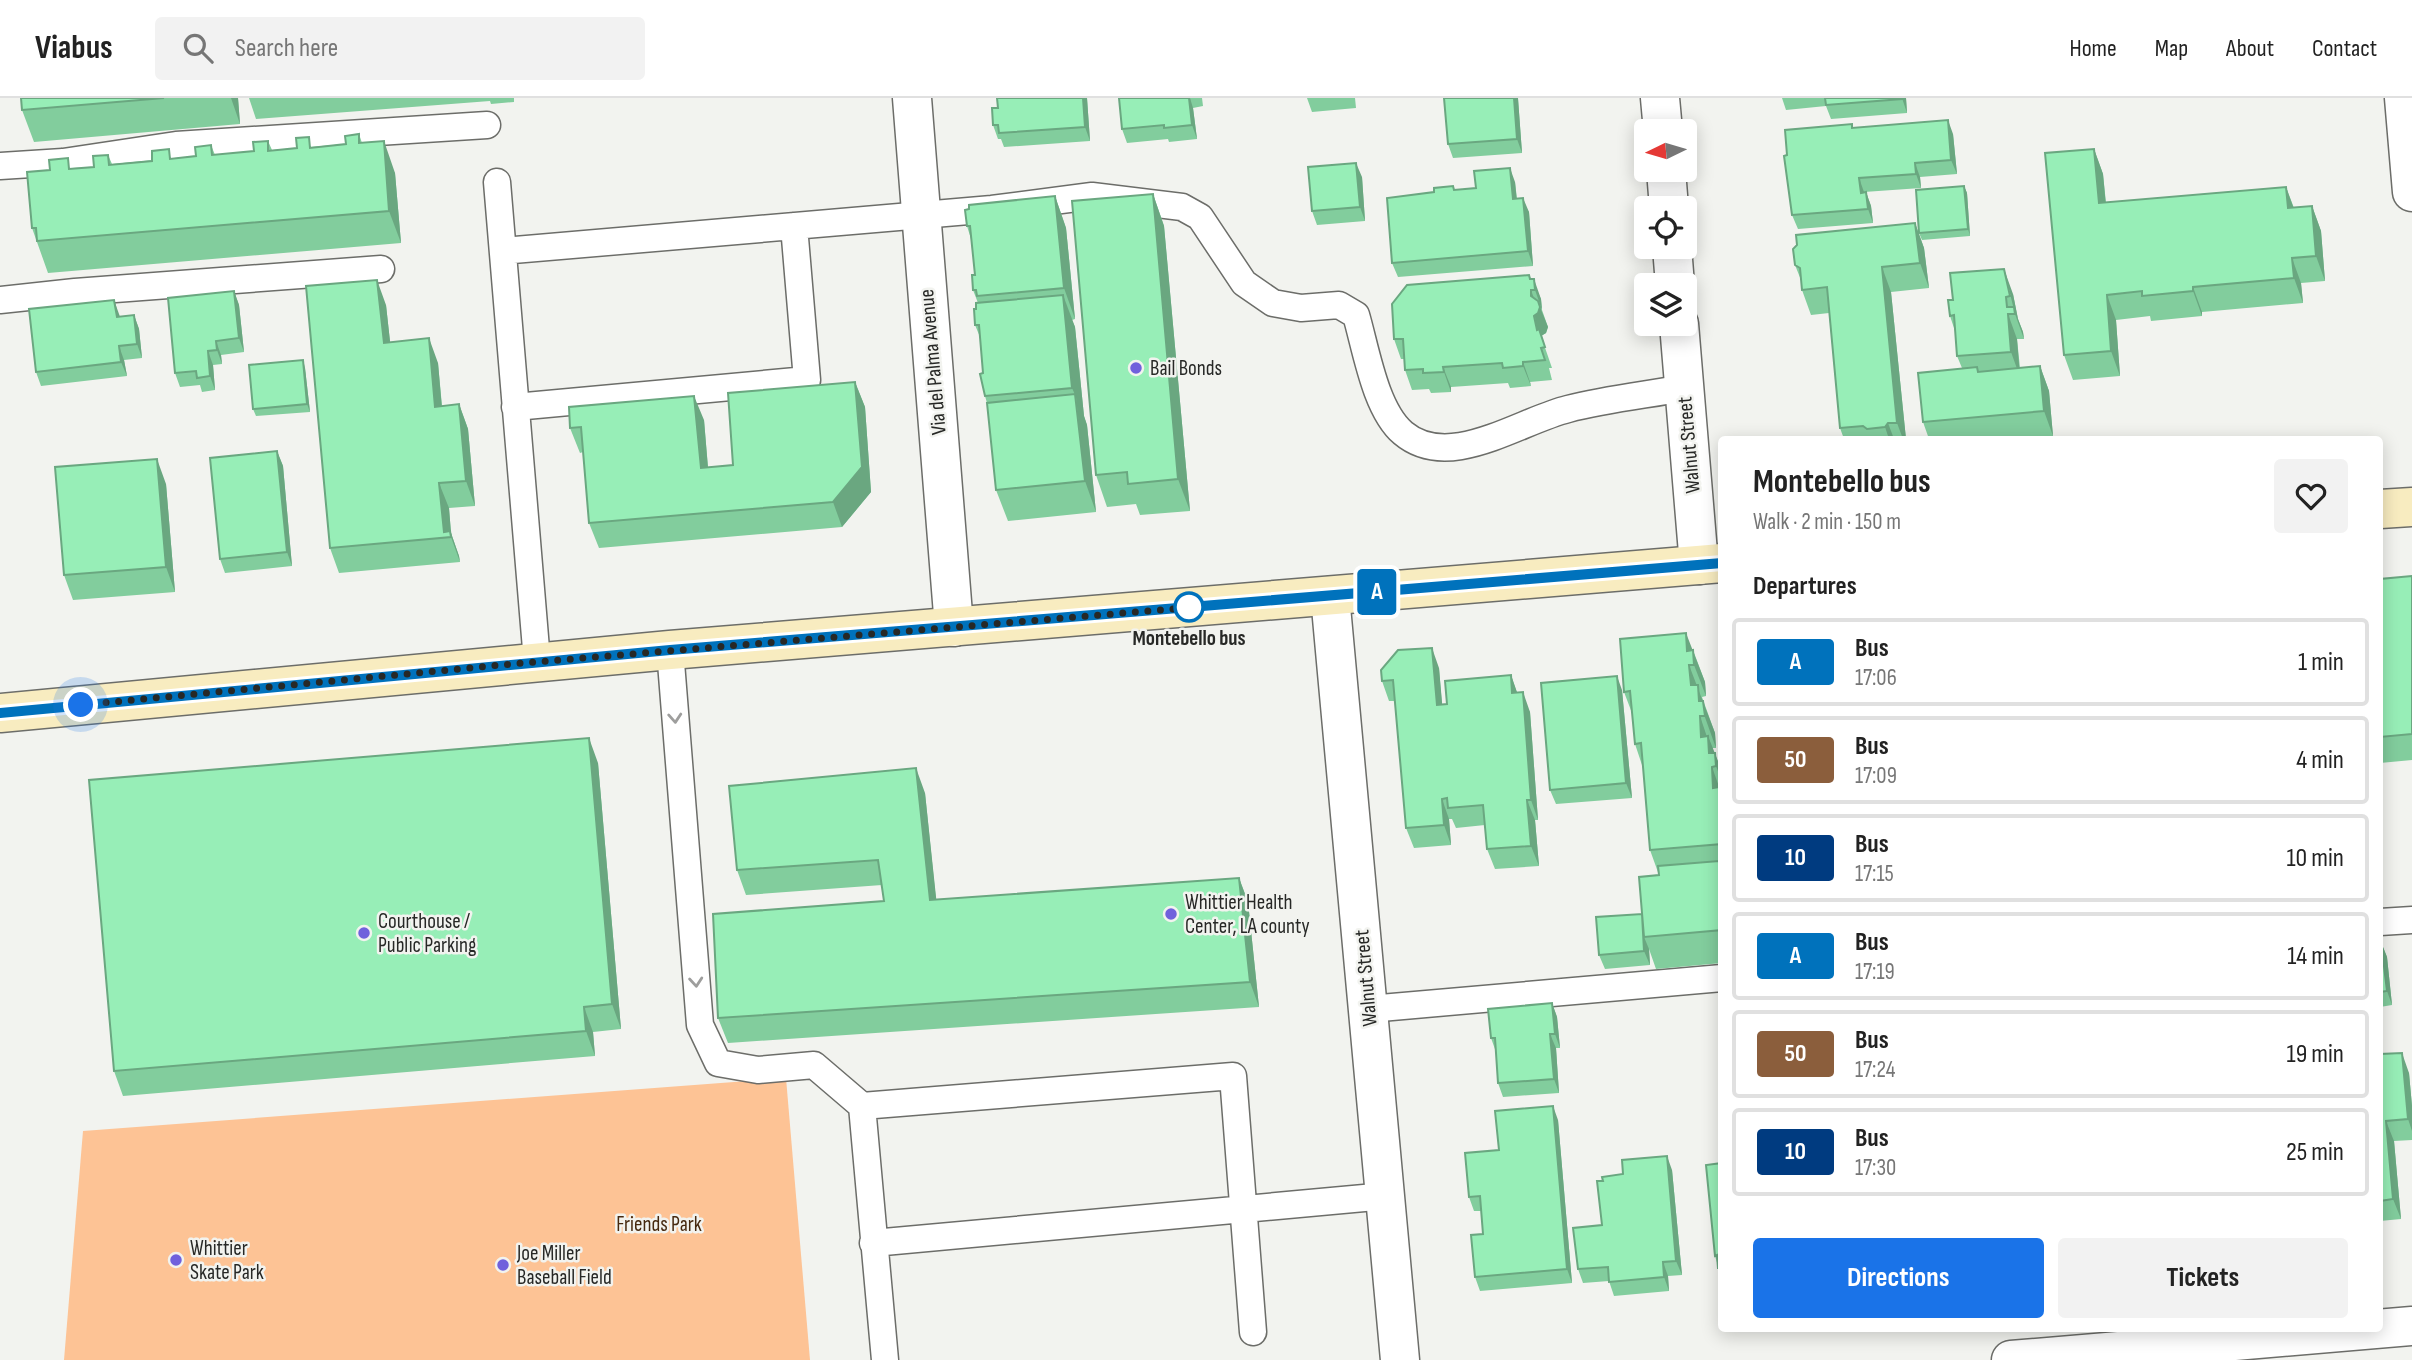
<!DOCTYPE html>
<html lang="en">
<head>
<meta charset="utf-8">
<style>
  body { margin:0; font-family:"Sofia Sans Condensed",sans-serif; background:#f2f2f2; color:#222; height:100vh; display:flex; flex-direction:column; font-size:26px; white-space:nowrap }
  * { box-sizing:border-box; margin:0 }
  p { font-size:23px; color:#767676 }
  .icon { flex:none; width:38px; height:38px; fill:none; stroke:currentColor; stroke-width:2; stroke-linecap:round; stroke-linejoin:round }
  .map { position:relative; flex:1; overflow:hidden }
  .drawer { position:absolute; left:1718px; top:338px; width:665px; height:896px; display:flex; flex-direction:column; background:#fff; border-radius:7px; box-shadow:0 4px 18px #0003 }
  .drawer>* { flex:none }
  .badge { padding:0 14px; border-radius:5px; font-size:24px; line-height:46px }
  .needle { width:46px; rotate:265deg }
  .fabs { position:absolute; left:1634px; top:21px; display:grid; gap:14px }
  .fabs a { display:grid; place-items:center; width:63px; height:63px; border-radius:7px; background:#fff; box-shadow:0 4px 18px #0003; font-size:35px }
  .you { position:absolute; width:35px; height:35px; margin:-18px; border:5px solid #fff; border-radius:50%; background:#1a73e8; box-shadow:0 0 0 10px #1a73e833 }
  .map>.badge { position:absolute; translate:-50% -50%; box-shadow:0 0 0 4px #fff }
  h2 { padding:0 35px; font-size:26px; line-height:63px }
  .round { display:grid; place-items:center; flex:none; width:74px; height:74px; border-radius:7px; background:#f2f2f2 }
  .head { display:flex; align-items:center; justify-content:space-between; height:119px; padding:0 35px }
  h1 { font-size:33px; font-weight:700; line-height:52px }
  .cta { display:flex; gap:14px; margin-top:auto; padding:14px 35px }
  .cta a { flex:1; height:80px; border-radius:7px; background:#1a73e8; color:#fff; font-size:28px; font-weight:700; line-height:80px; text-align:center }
  .cta a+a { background:#f2f2f2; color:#222 }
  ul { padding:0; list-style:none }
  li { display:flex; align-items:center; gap:21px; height:88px; margin:0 14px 10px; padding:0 21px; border:4px solid #e0e0e0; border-radius:7px }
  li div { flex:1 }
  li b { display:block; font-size:26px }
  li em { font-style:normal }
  li .badge { min-width:77px; font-weight:700; text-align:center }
  header { display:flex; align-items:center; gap:42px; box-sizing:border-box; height:98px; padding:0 35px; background:#fff; border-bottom:2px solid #e0e0e0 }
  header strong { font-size:33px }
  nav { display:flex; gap:38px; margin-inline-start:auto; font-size:24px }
  .search { width:490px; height:63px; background:#f2f2f2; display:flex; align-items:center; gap:18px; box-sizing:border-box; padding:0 24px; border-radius:7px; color:#767676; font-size:26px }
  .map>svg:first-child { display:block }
</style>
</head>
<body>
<header>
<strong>Viabus</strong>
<div class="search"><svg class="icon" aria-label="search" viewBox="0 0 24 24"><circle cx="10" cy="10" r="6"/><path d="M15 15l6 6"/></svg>Search here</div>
<nav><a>Home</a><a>Map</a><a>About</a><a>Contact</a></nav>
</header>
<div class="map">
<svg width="2412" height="1262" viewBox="0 0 2412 1262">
  <rect width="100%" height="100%" fill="#f2f3ef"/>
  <!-- green -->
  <path fill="#fdc395" d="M786,980L810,1262H64L83,1033Z"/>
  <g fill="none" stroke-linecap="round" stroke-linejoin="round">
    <defs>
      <path id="lane" d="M0,68L63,64L176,47L487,27
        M497,84L537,563
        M503,153L992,111L1092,98L1182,109L1200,119L1244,185L1273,205L1301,210L1339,207L1356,217C1366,251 1375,311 1403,335C1449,374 1519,323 1568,311C1606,301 1646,297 1684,290
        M0,202L75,194L381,171
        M515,309L807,282L794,128
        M670,552L700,927L718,965L758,972L814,967L862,1008L885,1262
        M2380,824L2412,822
        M1369,911L1722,880
        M862,1008L1233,978L1253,1234
        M873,1145L1386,1098"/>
      <path id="street" d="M912,0L954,529
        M1660,0L1663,33
        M2404,0L2412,94
        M1666,72L1669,110
        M1672,149L1675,187
        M1679,226L1699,467
        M1330,498L1400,1262
        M2011,1262L2412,1228"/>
      <path id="secondary" d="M2380,411L2412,409
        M0,615L670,552L1722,465"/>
    </defs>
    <!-- lane casing -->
    <use href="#lane" stroke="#6c6d69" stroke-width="29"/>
    <!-- street casing -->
    <use href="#street" stroke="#6c6d69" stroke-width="41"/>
    <!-- secondary casing -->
    <use href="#secondary" stroke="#6c6d69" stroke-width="41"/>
    <!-- lane -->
    <use href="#lane" stroke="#fff" stroke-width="26"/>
    <!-- street -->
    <use href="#street" stroke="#fff" stroke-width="38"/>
    <!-- secondary -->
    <use href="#secondary" stroke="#f8ecc0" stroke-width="38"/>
  </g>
  <!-- wall -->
  <path fill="#82cd9d" d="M21,0H238L240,26L34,44L22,12Z
    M249,0H514V4L491,6L490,3L256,21Z
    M997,0H1087L1090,43L1004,49L1001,41H998L993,27L998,10Z
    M1119,0H1202L1203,8L1193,10L1197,41L1169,44L1168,41L1127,45L1122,31Z
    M1307,0H1355L1356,10L1312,14Z
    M1782,0H1906L1907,15L1831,21L1826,8L1786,12Z
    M1518,1L1522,55L1453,60L1448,46Z
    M1853,30L1953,36L1957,76L1920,79L1921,90L1864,94H1866L1871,108L1873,125L1798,131L1792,117L1787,57Z
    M359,36L362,45L395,75L401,145L48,175L32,130L72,70L94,69L108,57L112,66L196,58L211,47L215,57L254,53L268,43L272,52L346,46Z
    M2094,51L2103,76L2106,105L2286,89L2294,110L2312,108L2321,133L2325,183L2301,185L2303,205L2202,214V218L2151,223L2150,218L2116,222L2120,278L2073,282L2064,257Z
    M1362,79L1365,123L1317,127L1312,113Z
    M1515,84L1517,101L1529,114L1533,168L1398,179L1392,165L1434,94L1476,90Z
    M1964,88L1967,95L1970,138L1922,142L1919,135Z
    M1153,96L1164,128L1190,413L1140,417L1136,406L1107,409L1096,377Z
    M1055,98L1066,130L1075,221L1072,222L1075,229L1084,318L1087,327L1096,414L1008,423L996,392L987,305L985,298L980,239L975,227L976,211L978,205L973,192L975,177L971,141L967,128Z
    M1915,125L1924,150L1929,190L1891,194L1906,341H1844L1840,330L1829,215L1811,217L1802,192L1801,182L1795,167Z
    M1529,177L1541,201L1542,212L1548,229L1546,235L1541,238L1552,270H1549L1552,282L1530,284L1531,288L1510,290L1508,285L1451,289V294L1431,295L1429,291L1412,292L1405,272L1404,261H1401L1394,241Z
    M234,193L239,207L244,254L221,257L222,266L213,267L215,292L202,294L200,287L180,289L175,275Z
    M2013,196L2018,221L2023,234L2024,241H2017L2020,270L2040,268L2049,293L2053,338L2013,341H1929L1923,324L1962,270L1957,258L1955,233L1950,218Z
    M386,207L390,244L438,265L442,308L459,306L468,331L475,408L449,410L451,435L459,458L460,464L339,475L330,450Z
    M119,216L120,219L134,217L139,231L142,260L124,262L127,278L41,288L36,274Z
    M305,270L310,314L256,318L253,311Z
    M855,284L865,309L871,394L842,429L599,450L589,425L583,354L580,355L570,330L704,322L708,369L733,367Z
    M277,353L283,368L292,468L225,475L220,461Z
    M166,386L175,494L73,502L64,477Z
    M2412,478V662L2380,665V481Z
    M1692,552H1693L1705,584L1706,598L1702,599L1715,635L1716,650H1712L1722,673V865L1656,871L1649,851L1650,867L1605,871L1599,857L1642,816L1659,777L1650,752L1643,670L1635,646L1632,615L1624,594Z
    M1439,570L1442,607L1447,606L1511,577L1517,595L1530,614L1538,722H1535L1539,768L1495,771L1487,751L1485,727L1456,730L1452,721H1449L1451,747L1414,750L1406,730L1395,603H1389L1382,583Z
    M1622,592L1632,700L1556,706L1550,692Z
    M598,665L621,931L593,934L595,958L123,998L114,973Z
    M925,695L936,802L1239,780L1248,804L1259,909L728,945L718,920L884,803L882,787L746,797L737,772Z
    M2381,844L2387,859L2392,907L2380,909V845Z
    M1552,905L1557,919L1560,950H1556L1559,995L1503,999L1498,985L1496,954L1491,940Z
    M2380,956L2409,975L2412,1008V1042L2394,1043L2401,1121L2380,1123Z
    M1558,1022L1572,1185L1480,1193L1475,1179L1483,1136L1481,1113H1474L1469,1099L1499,1052Z
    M1722,1065V1180L1715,1158Z
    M1672,1072L1682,1177L1668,1178L1669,1193L1614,1198L1609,1183L1583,1185L1578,1171Z"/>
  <!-- shaded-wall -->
  <path fill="#6aa780" d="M231,0H238L240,26Z
    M1083,0H1087L1090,43L1085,29Z
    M1189,0H1190L1193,10L1197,41L1192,27Z
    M1514,0H1518L1522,55L1517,41Z
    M1902,0H1906L1907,15Z
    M1948,22L1953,36L1957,76L1951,62Z
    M384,43L395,75L401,145L389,113Z
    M2094,51L2103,76L2108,130L2099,105Z
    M1356,65L1362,79L1365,123L1360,109Z
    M1915,65L1920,79L1921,90L1916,76Z
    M1510,70L1515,84L1518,115L1513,101Z
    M1859,80L1864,94L1866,109L1861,95Z
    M1964,88L1967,95L1970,138L1968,131Z
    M2286,89L2295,114L2288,110Z
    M1866,94L1871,108L1873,125L1868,111Z
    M1153,96L1164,128L1190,413L1178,381Z
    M1055,98L1066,130L1075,221L1064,190Z
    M1523,100L1529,114L1533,168L1528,153Z
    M2312,108L2321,133L2325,183L2316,158Z
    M1915,125L1924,150L1929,190L1920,165Z
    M2292,160L2301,185L2303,205L2294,180Z
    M1882,169L1891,194L1906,341H1903L1897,325Z
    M2004,171L2013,196L2018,221L2023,234L2024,241L2015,216Z
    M1534,181L1541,201L1542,212L1535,192Z
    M377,182L386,207L393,270L384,245Z
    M2193,189L2202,214V218L2193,193Z
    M1531,192L1538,212L1540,209L1548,229L1546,235L1541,238L1552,270L1541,238L1544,252L1537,232Z
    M234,193L239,207L244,254L239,240Z
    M1063,197L1075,229L1084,318L1087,327L1096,414L1085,383L1076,299L1072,290Z
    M2107,197L2116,222L2120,278L2111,253Z
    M114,202L119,216L122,233L117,219Z
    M2008,216L2017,241L2020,279L2011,254Z
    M134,217L139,231L142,260L137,246Z
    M429,240L438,265L444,334L435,309Z
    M216,243L221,257L222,266L217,252Z
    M119,248L124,262L127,278L121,264Z
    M208,253L213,267L215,292L210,278Z
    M303,262L305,270L310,314L307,306Z
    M1523,264L1530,284L1531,288L1523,268Z
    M2040,268L2049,293L2053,338L2044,313Z
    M1443,269L1451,289V294L1444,274Z
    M855,284L865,309L871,394L842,429L833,404Z
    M694,298L704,322L710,395L701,370Z
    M459,306L468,331L475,408L466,383Z
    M1888,325L1894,341H1889L1885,329Z
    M277,353L283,368L292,468L287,454Z
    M157,361L166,386L175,494L166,469Z
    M439,385L449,410L451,435L459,458L460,464L451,439L444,434Z
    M1686,535L1705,584L1706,598L1694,567L1687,553Z
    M1432,550L1439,570L1444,627L1437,607Z
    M1689,567L1715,635L1716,650L1702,611L1703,619L1691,587Z
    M1511,577L1518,597L1512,595Z
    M1617,578L1622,592L1632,700L1626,685Z
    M1523,594L1530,614L1538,722L1531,702Z
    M1700,618L1708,642V638L1722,673V684L1716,668L1712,663L1713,670L1701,639Z
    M589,640L598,665L621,931L612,906Z
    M1712,669L1722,697V723L1713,690Z
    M916,670L925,695L939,827L930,802Z
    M1442,701L1449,721L1451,747L1444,727Z
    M1527,702L1535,722L1539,768L1531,748Z
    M1239,780L1248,804L1259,909L1250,884Z
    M1642,816L1644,839L1649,851L1650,867L1644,853Z
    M2381,844L2387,859L2392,907L2387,893Z
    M1552,905L1557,919L1560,950L1555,936Z
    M584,909L593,934L595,958L586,933Z
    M1550,936L1556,950L1559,995L1554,981Z
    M2402,955L2409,975L2412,1008V1033L2408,1021Z
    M1553,1008L1558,1022L1572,1185L1567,1171Z
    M2386,1023L2394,1043L2401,1121L2393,1101Z
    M1667,1058L1672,1072L1682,1177L1676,1163Z
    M1663,1164L1668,1178L1669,1193L1664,1179Z"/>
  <!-- building -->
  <path fill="#97eeb7" stroke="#6aa780" stroke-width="2" d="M21,0H164L22,12Z
    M997,0H1083L1085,29L999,35L998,27H993L992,10H998Z
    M1119,0H1189L1192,27L1164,30V27L1122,31Z
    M1444,0H1514L1517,41L1448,46Z
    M1825,0H1902V1L1826,7Z
    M1948,22L1951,62L1915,65L1916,76L1859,80L1861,95L1866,94L1868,111L1792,117L1784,58L1787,57L1785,32L1852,26V30Z
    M359,36V45L384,43L389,113L37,143L36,130H32L27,74L50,72L49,62L68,60L69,71L94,69L93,58L108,57L109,67L152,63V53L169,51L170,61L196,58L195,49L211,47L212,57L254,53L253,44L268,43V53L297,50L296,40L309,39L310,50L346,46L345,38Z
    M2094,51L2099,105L2286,89L2288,110L2312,108L2316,158L2292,160L2294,180L2193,189V193L2142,198V193L2107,197L2111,253L2064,257L2045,55Z
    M1356,65L1360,109L1312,113L1308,69Z
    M1510,70L1513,101L1523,100L1528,153L1392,165L1387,100L1434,94V90L1453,88L1454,92L1476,90L1474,73Z
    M1964,88L1968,131L1919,135L1916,92Z
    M1153,96L1178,381L1128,386L1127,374L1096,377L1072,103Z
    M1055,98L1064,190L977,198L976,192H973L972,177H975L970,128H967L965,112L969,111V107Z
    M1915,125L1920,165L1882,169L1897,325H1888L1885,329L1867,331L1863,328L1840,330L1827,189L1802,192L1800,170L1795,167L1793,151L1797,147L1796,137Z
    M2004,171L2010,198L2006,199L2007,209H2014L2015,216H2008L2011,254L1957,258L1954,217L1950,218L1948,202H1953L1950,175Z
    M1529,177L1530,181H1534L1535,192H1531V198L1538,203L1540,209L1538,215L1534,218L1537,232L1539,231L1545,249L1541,250L1545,262L1523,264V268L1503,270L1502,265L1443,269L1444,274L1423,275V271L1405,272L1403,241H1394L1392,206L1407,187Z
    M377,182L384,245L429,240L435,309L459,306L466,383L439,385L444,434L450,433L451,439L330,450L306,188Z
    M234,193L239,240L216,243L217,252L208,253L210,278L197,280L196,273L175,275L168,200Z
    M1063,197L1072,290L985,298L980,276L983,275L979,227H975L974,211H976V205Z
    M114,202L117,219L134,217L137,246L119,248L121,264L36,274L29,211Z
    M303,262L307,306L253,311L249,267Z
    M2040,268L2044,313L1923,324L1918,275L1977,269L1978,274Z
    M855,284L862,369L833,404L589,425L581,329L570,330L569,309L694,298L701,370L733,367L728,295Z
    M1075,296L1085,383L996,392L987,305Z
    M277,353L287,454L220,461L210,360Z
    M157,361L166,469L64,477L55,369Z
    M2412,478V636L2380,639V481Z
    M1686,535L1687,553L1693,552L1694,567H1689L1691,587H1698L1699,603H1703L1705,618H1700L1701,639L1708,638L1709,655H1715L1716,668L1712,669L1713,690L1719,689L1722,723V746L1650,752L1641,645L1635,646L1630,593L1624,594L1620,541Z
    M1432,550L1437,607L1447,606L1445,583L1511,577L1512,595L1523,594L1531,702H1527L1531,748L1487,751L1483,707L1448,710L1447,700L1442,701L1444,727L1406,730L1393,582L1382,583L1381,572L1398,552Z
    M1617,578L1626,685L1550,692L1541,585Z
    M589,640L612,906L584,909L586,933L114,973L89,682Z
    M916,670L930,802L1239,780L1250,884L718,920L713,816L884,803L878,762L737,772L729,688Z
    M1719,763L1720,772H1722V832L1644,839L1639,779L1659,777L1658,768Z
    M1642,816L1644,853L1599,857L1596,819Z
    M2381,844L2387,893L2380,894V845Z
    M1552,905L1555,936H1550L1554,981L1498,985L1495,940H1491L1488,911Z
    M2402,955L2408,1021L2386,1023L2393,1101L2380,1103V956Z
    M1553,1008L1567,1171L1475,1179L1471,1137L1483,1136L1480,1098L1469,1099L1465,1055L1499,1052L1495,1013Z
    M1667,1058L1676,1163L1663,1164L1664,1179L1609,1184L1608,1169L1578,1171L1573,1130L1602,1127L1597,1083H1603L1602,1079L1623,1076L1622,1062Z
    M1722,1065V1170H1718L1717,1157L1715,1158L1706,1067Z"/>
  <!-- one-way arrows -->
  <defs><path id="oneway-chevron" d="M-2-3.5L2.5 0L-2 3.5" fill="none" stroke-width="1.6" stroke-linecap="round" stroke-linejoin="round" transform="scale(1.75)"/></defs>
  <g stroke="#9e9e9d">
    <use href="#oneway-chevron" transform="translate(675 620) rotate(86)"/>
    <use href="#oneway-chevron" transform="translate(696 884) rotate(85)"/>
  </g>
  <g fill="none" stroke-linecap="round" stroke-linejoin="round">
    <defs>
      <path id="line" d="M0,615L670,552L1722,465"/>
    </defs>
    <!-- line casing -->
    <use href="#line" stroke="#fff" stroke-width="16"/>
    <!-- line -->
    <use href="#line" stroke="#0072bc" stroke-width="10"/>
    <!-- walk -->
    <path stroke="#272826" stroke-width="7" stroke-dasharray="0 12.6" d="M81,607L512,566L1196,509H1189"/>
  </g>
  <!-- markers -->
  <g fill="#7061dc" stroke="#f2f3ef" stroke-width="2.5">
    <circle cx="1136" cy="270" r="7"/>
    <circle cx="1171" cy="816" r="7"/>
    <circle cx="364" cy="835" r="7"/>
    <circle cx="176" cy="1162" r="7"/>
    <circle cx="503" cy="1167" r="7"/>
  </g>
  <circle fill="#fff" stroke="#0072bc" stroke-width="3.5" cx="1189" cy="509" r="14"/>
  <g text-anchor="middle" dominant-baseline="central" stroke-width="5" stroke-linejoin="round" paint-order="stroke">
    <!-- street labels -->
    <g font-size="21" fill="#272826" stroke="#f2f3ef">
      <text transform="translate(933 264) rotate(-95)">Via del Palma Avenue</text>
      <text transform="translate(1689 347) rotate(-95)">Walnut Street</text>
      <text transform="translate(1366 880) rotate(-95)">Walnut Street</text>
    </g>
    <!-- poi labels -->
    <g font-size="21" fill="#272826" stroke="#f2f3ef" text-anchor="start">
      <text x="1150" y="270">Bail Bonds</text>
      <text x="1185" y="804">Whittier Health<tspan x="1185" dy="24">Center, LA county</tspan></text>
      <text x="378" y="823">Courthouse /<tspan x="378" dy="24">Public Parking</tspan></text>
      <text x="190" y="1150">Whittier<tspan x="190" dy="24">Skate Park</tspan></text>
      <text x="517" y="1155">Joe Miller<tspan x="517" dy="24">Baseball Field</tspan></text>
    </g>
    <!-- stop labels -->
    <g font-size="21" font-weight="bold" fill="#272826" stroke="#f2f3ef">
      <text x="1189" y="540">Montebello bus</text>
    </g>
    <!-- park labels -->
    <g font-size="21" fill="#46290f" stroke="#f2f3ef">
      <text x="659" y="1126">Friends Park</text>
    </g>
  </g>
</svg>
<div class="fabs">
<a><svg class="needle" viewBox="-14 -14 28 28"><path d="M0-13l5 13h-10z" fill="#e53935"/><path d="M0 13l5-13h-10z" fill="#767676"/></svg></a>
<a><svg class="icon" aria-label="locate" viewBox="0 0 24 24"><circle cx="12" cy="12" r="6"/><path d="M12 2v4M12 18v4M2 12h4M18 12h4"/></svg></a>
<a><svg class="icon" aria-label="layers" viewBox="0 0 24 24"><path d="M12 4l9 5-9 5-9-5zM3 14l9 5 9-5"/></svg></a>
</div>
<div class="you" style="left:81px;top:607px"></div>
<b class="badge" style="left:1377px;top:494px;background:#0072bc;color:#fff">A</b>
<section class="drawer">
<div class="head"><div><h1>Montebello bus</h1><p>Walk · 2 min · 150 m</p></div><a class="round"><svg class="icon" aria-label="heart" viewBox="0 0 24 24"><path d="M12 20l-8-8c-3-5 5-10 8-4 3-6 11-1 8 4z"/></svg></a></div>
<h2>Departures</h2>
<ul>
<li><span class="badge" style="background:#0072bc;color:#fff">A</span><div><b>Bus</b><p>17:06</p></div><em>1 min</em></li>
<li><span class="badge" style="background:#8b5e3c;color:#fff">50</span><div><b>Bus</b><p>17:09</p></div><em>4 min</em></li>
<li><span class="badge" style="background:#003b80;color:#fff">10</span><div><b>Bus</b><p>17:15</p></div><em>10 min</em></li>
<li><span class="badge" style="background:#0072bc;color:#fff">A</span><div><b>Bus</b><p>17:19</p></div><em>14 min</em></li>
<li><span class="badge" style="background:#8b5e3c;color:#fff">50</span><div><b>Bus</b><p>17:24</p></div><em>19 min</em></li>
<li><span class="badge" style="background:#003b80;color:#fff">10</span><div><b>Bus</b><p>17:30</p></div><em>25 min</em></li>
</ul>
<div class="cta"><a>Directions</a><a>Tickets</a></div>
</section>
</div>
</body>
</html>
